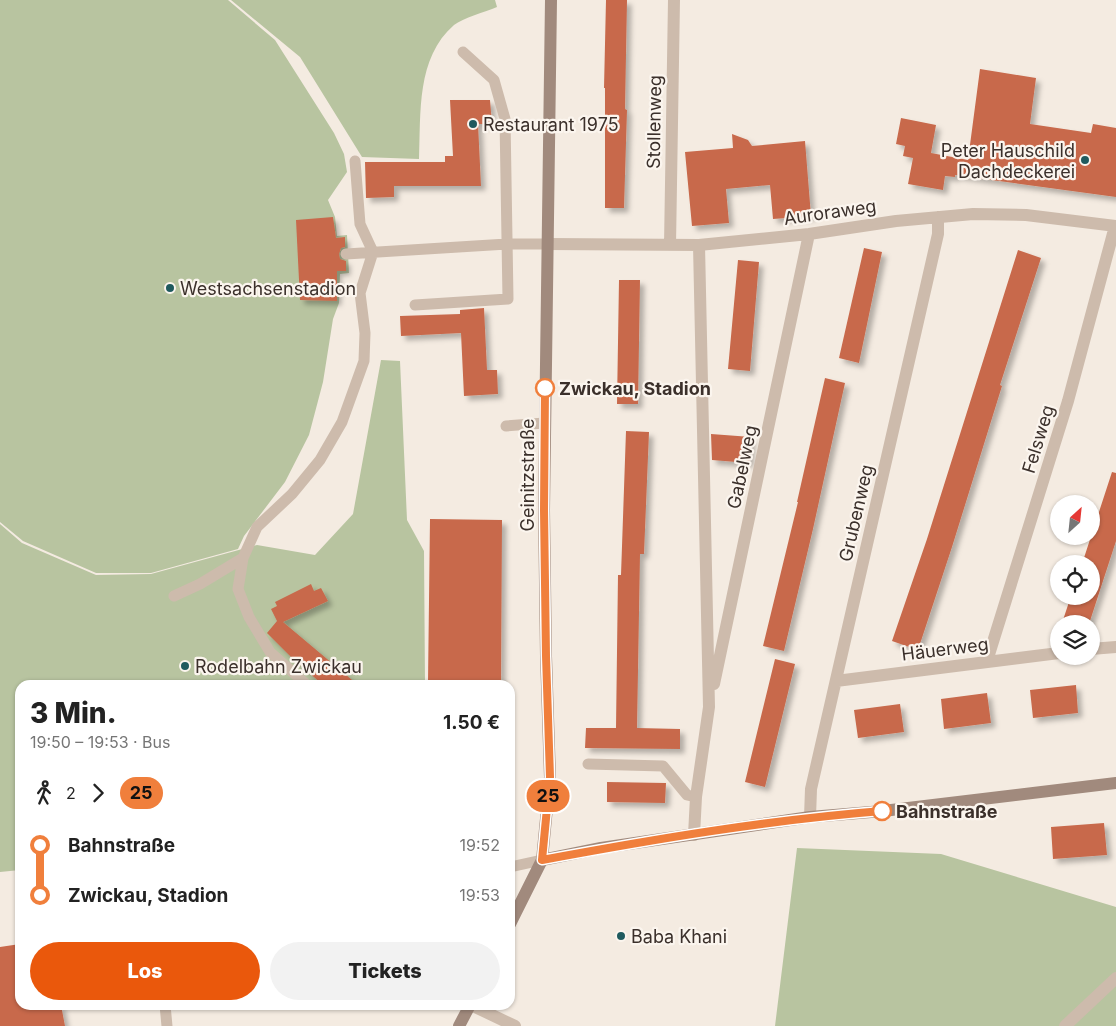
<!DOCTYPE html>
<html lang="de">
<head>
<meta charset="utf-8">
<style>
  body { margin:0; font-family:Inter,sans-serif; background:#f2f2f2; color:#222; height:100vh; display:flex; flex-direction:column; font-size:19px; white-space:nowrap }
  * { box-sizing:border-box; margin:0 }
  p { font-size:16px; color:#767676 }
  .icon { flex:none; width:28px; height:28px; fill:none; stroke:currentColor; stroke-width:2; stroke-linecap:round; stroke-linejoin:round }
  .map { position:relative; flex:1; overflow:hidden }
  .side { position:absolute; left:15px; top:680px; width:500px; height:330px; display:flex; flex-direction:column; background:#fff; border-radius:15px; box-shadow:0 1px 4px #0004 }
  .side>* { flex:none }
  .badge { padding:0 10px; border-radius:16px; font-size:18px; line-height:32px }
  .needle { width:32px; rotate:27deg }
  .tools { position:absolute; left:1050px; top:495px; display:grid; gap:10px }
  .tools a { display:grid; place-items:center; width:50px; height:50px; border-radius:50%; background:#fff; box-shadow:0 1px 4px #0004; font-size:25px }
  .map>.badge { position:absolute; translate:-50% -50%; box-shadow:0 0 0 2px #fff }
  .legs { display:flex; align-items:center; gap:8px; height:55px; padding:0 15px; font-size:16px }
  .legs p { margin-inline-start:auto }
  .overview { display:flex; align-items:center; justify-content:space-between; height:85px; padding:0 15px }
  h1 { font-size:28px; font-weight:800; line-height:38px }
  .action { display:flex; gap:10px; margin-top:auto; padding:10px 15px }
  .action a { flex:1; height:58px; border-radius:30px; background:#ea580c; color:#fff; font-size:20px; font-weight:800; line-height:58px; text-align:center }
  .action a+a { background:#f2f2f2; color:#222 }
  ul { padding:0 15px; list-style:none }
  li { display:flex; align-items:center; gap:18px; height:50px; font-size:19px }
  li i { display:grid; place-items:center; width:8px; height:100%; margin:0 6px; background:currentColor }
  li i::after { content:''; width:12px; height:12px; margin:-6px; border:4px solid; border-radius:50%; background:#fff }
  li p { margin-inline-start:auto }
  li:first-child i { background:linear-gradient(#0000 50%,currentColor 0) }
  li:last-child i { background:linear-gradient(currentColor 50%,#0000 0) }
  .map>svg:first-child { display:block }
</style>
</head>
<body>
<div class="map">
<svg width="1116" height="1026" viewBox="0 0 1116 1026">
  <defs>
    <filter id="shadow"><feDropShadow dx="4.5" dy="4.5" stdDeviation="2.5" flood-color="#0004"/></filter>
  </defs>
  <rect width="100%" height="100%" fill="#f4ebe1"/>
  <!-- green -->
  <path fill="#b8c4a0" d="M0,0H228L275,40L334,133L344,154L347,172L328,200L335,217L337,236L347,235L349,273L340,274L339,303L333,319L323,382L309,435L285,482L244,536L238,549L151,573H96L23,541L0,522Z
    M231,0H495L497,7C485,12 463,18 454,25C416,58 421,113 419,159L362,157L300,57Z
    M381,360L400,361L407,520L424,551L425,685H20V870L0,872V524L22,543L96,575L151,574L257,545L315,555L353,514Z
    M797,848L941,854L1116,907V1026H775Z"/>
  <!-- building -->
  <path fill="#c8694b" filter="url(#shadow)" d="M606,0H627L625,109L627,110L624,208H605V88H604Z
    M980,69L1036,78L1030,124L1091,133L1093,124L1116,128V197L955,175V177L945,176L943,190L908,184L913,158L903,156L905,146L896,144L901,118L936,125L931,153L968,160Z
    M450,100H490L492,124H478L481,186H394V197L366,198L365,162H445V156H453Z
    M732,134L748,140L752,146L805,141L811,216L773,219L770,185L726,189L729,223L692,226L685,152L733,148Z
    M333,217L336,238L345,237V247L341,248L339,254L340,259L346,261V271H337V301L300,300L296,220Z
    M864,248L882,252L859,363L839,358Z
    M1018,250L1041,258L1000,385L1002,386L952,547L918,650L892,641L927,539Z
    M738,260L759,262L750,371L728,369Z
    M619,280H640L638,404H617Z
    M484,308L487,370H497L498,394L464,396L461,333L401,336L400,316L460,314V310Z
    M825,378L845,383L813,529L784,651L763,646L798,502H797Z
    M626,431L649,432L644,554H640L637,728L680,729V749L585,748L586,728H616L618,575H621Z
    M711,434L751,437L749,463L712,460Z
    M1112,472L1116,473V541L1089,624H1073L1063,620L1071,596H1091V564H1082Z
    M430,519L502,520L501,682H428Z
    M311,584L314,591L321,588L328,601L283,622L358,685H323L289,655L267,633L277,621L271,609L277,606L275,602Z
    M775,659L795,664L765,787L745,782Z
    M1076,685L1078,713L1033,718L1030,690Z
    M987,693L991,723L944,729L941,699Z
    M900,704L904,732L858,738L854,710Z
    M607,782L666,783L665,803L607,802Z
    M1104,823L1107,855L1053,859L1051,827Z
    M20,944V1005H61L65,1026H0V947Z"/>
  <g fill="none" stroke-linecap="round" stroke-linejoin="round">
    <!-- lane -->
    <path stroke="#cdbbac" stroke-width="11" d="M346,254L507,244H548
      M415,305L508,299L505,119L494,80L463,52
      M506,426L544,423
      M174,596L200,584L243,558
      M307,685L270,652L249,617L238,589L243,558L257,527L292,494L320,460L342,422L364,361L365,333L360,293L373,252L360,224L355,161
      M588,764L663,766L687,795L696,797
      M510,867L542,860
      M165,1005L167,1026"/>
    <!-- street -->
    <path stroke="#cdbbac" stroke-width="12" d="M548,244L699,245L809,234L896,221L973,214L1026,215L1116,226
      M670,245L674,0
      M1091,649L1116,647
      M987,661L1068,401L1115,226
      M836,681L1059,653
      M714,684L809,234
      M810,817L811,789L938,234V217
      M694,835L696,797L709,707L699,245
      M471,1005L515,1026
      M1065,1026L1116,978"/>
    <!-- secondary -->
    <path stroke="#a18a7d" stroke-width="12" d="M542,860L601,848L810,817L883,811L1116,783
      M510,924L542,860L550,777L546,656L544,510L551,0
      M459,1026L470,1005"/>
  </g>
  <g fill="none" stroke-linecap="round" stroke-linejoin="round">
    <defs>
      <path id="line-1" d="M545,388L544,510L546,656L550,777L542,860C655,839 768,820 882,811"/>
    </defs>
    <!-- line-1 casing -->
    <use href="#line-1" stroke="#fff" stroke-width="11"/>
    <!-- line-1 -->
    <use href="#line-1" stroke="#f07f3c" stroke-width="8"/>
  </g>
  <!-- markers -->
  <g fill="#1f5a5e" stroke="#fbf5ee" stroke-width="2">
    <circle cx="473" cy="124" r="5"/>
    <circle cx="1085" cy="160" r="5"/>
    <circle cx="170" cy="288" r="5"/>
    <circle cx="185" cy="666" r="5"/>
    <circle cx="621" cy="936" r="5"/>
  </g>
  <g fill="#fff" stroke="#f07f3c" stroke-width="2.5">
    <circle cx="545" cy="388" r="9"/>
    <circle cx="882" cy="811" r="9"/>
  </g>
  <g text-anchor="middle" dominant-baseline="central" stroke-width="4.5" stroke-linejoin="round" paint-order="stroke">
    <!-- street labels -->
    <g font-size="18" fill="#3b302b" stroke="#fbf5ee">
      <text transform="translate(654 122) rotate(-89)">Stollenweg</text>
      <text transform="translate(830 212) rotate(-8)">Auroraweg</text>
      <text transform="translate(1038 439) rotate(-73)">Felsweg</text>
      <text transform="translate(742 467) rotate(-78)">Gabelweg</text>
      <text transform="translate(527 475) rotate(-90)">Geinitzstraße</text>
      <text transform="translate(856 513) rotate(-77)">Grubenweg</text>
      <text transform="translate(945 649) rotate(-7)">Häuerweg</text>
    </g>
    <!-- poi labels -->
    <g font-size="18" fill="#3b302b" stroke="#fbf5ee" text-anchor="start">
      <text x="483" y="124">Restaurant 1975</text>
      <text x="1075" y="150" text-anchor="end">Peter Hauschild<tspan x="1075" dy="21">Dachdeckerei</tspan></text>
      <text x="180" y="288">Westsachsenstadion</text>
      <text x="195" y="666">Rodelbahn Zwickau</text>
      <text x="631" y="936">Baba Khani</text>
    </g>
    <!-- stop labels -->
    <g font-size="18" font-weight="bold" fill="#3b302b" stroke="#fbf5ee" text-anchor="start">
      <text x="559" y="388">Zwickau, Stadion</text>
      <text x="896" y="811">Bahnstraße</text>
    </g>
  </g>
</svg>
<div class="tools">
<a><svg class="needle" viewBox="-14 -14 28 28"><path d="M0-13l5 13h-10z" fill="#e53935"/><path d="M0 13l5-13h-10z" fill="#767676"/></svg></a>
<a><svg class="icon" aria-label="locate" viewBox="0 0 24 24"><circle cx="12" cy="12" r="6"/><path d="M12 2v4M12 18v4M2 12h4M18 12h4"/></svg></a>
<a><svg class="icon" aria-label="layers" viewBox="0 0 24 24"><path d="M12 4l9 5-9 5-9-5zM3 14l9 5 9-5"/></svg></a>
</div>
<b class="badge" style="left:548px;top:796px;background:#f07f3c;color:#111">25</b>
<section class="side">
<div class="overview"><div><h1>3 Min.</h1><p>19:50 – 19:53 · Bus</p></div><b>1.50 €</b></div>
<div class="legs"><svg class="icon" aria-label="walk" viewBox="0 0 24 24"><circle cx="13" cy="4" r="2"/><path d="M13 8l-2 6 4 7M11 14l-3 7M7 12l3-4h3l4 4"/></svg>2<svg class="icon" aria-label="forward" viewBox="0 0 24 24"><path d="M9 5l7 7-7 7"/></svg><b class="badge" style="background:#f07f3c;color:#111">25</b></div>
<ul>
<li><i style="color:#f07f3c"></i><b>Bahnstraße</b><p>19:52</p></li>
<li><i style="color:#f07f3c"></i><b>Zwickau, Stadion</b><p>19:53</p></li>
</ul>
<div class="action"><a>Los</a><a>Tickets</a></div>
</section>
</div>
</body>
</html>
